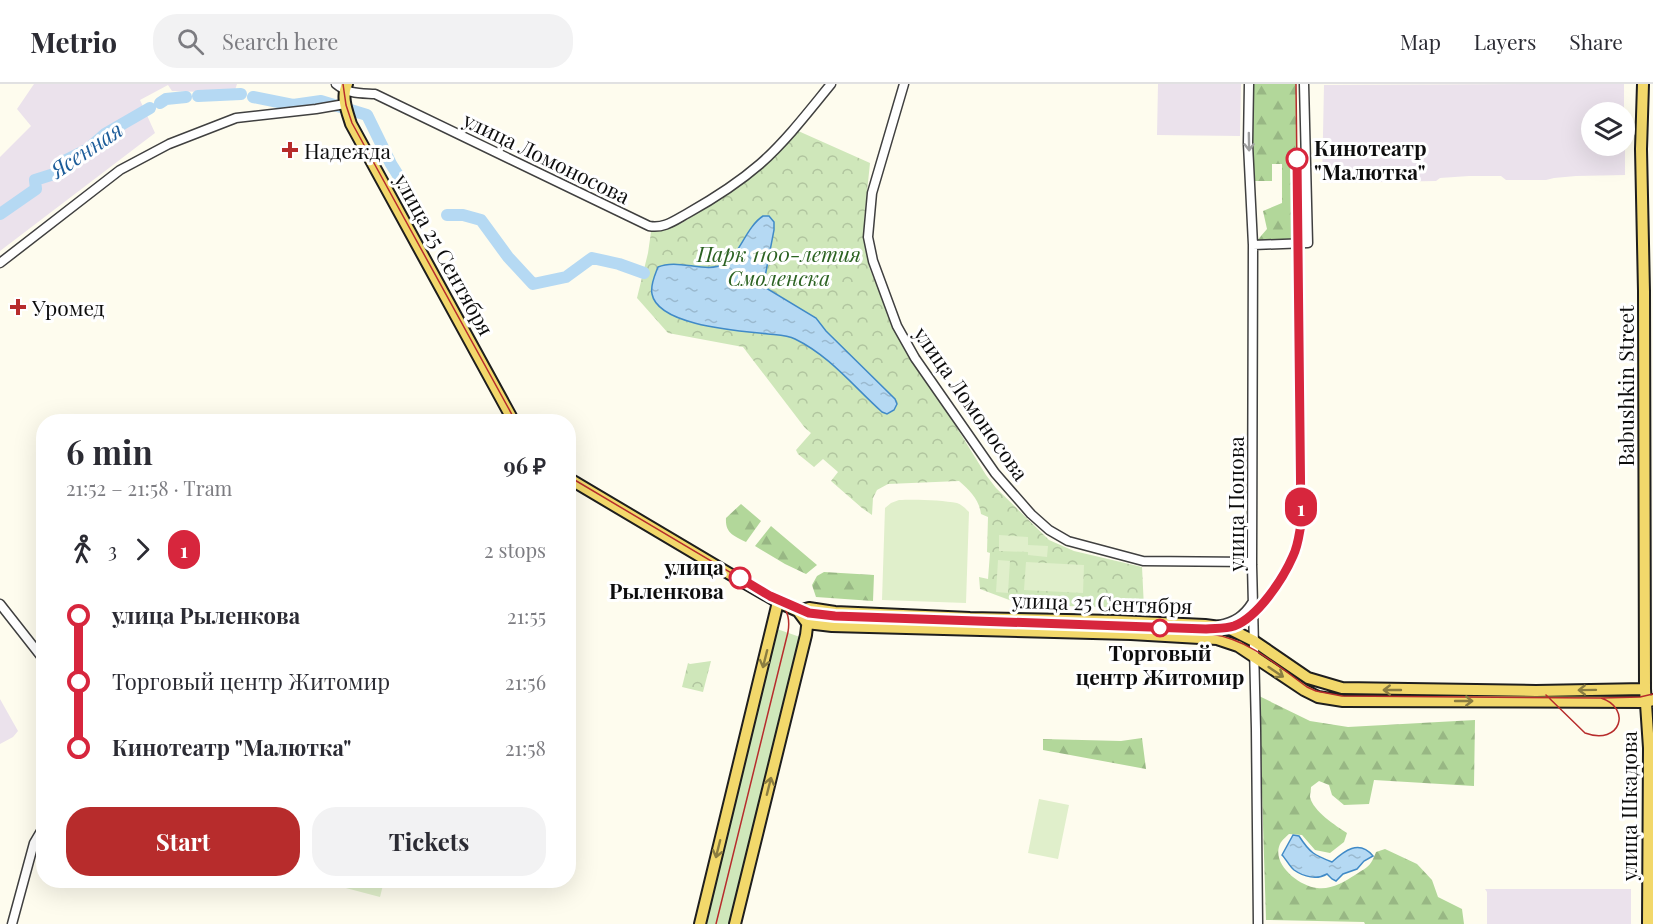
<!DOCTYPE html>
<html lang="en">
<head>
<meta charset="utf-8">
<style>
  body { margin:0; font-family:"Playfair Display",serif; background:#f2f2f3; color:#2b2b33; height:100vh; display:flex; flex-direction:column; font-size:22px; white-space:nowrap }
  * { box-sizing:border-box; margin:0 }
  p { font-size:20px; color:#7c7c81 }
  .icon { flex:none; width:33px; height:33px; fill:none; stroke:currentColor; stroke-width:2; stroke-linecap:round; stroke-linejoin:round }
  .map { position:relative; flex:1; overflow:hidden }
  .drawer { position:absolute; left:36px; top:330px; width:540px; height:474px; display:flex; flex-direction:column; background:#fff; border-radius:24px; box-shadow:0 6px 24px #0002 }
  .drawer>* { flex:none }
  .badge { padding:0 12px; border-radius:20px; font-size:21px; line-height:39px }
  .controls { position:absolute; left:1581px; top:18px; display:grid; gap:12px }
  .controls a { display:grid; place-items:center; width:54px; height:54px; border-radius:50%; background:#fff; box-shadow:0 6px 24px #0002; font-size:30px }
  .map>.badge { position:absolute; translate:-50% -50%; box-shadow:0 0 0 3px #fff }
  .legs { display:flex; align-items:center; gap:9px; height:66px; padding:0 30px; font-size:20px }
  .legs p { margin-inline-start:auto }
  .headline { display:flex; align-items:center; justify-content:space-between; height:102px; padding:0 30px }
  h1 { font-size:33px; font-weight:700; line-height:45px }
  .button { display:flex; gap:12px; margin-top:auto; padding:12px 30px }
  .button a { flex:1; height:69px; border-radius:24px; background:#b72c2c; color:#fff; font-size:24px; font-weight:700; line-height:69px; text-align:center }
  .button a+a { background:#f2f2f3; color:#2b2b33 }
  ul { padding:0 30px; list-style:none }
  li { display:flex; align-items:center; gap:21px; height:66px; font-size:22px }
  li i { display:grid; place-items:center; width:9px; height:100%; margin:0 8px; background:currentColor }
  li i::after { content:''; width:15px; height:15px; margin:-8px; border:4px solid; border-radius:50%; background:#fff }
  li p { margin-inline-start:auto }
  li:first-child i { background:linear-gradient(#0000 50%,currentColor 0) }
  li:last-child i { background:linear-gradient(currentColor 50%,#0000 0) }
  header { display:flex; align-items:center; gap:36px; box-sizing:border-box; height:84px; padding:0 30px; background:#fff; border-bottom:2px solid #e1e1e2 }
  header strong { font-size:28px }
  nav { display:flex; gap:33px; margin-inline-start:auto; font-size:21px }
  .search { width:420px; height:54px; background:#f2f2f3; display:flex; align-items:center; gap:15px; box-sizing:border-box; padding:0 21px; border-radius:24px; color:#7c7c81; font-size:22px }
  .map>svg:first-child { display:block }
</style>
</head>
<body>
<header>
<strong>Metrio</strong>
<div class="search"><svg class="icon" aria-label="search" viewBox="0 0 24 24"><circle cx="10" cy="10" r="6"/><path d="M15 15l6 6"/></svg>Search here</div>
<nav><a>Map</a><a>Layers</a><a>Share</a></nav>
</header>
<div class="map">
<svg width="1653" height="840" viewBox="0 0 1653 840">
  <defs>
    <pattern id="forest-firs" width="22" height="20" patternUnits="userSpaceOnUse" patternTransform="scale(1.5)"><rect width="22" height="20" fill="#b2d79a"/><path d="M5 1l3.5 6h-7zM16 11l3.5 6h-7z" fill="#98b784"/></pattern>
    <pattern id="park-crowns" width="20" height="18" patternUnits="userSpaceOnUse" patternTransform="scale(1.5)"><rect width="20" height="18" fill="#cfe7ba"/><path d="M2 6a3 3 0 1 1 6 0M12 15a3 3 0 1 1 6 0" fill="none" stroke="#b1c59f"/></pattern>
    <pattern id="water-ripples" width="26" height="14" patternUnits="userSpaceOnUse" patternTransform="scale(1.5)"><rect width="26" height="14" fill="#b5d9f3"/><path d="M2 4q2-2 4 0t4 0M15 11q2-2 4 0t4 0" fill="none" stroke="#9ab9cf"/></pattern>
  </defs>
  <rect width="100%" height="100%" fill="#fefcee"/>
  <!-- industrial -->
  <path fill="#ebe2ec" d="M34,0H237L234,9L172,7L168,1L140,16L155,49L0,167V73L31,42L17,25Z
    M1158,0H1241L1240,52L1157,51Z
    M1547,0H1624V28H1592V62H1624L1625,51V91L1576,92L1554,94L1546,96H1506L1501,92H1469L1440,94L1436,97L1322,99L1324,1Z
    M0,615L18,647L13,653L0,660Z
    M1485,805H1631V840H1487V808Z"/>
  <!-- grass -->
  <path fill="#cfe7ba" d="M777,545L800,553L731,840H704Z"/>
  <!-- forest -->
  <path fill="url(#forest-firs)" d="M1250,0H1296L1297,159L1254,160L1267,145L1263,127L1282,119V80H1272V97H1251Z
    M741,420L761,437L746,458C734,452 725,449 726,434Z
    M771,442L817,481L806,490L785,480L755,462Z
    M824,488L874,491L873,517L816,513L812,501L817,492Z
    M1259,612L1310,637L1348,643L1475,636L1474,702L1374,696L1369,720L1344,721L1332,711L1329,701L1319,697L1311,703C1311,706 1310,710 1310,713C1313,727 1336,742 1347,749L1344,758L1330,769L1315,766L1302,751L1289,750C1287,752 1282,756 1280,760C1271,780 1299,802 1317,804C1331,806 1344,798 1355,791C1369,782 1370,783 1376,768L1385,765L1417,780L1432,796L1438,813L1462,825L1464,840H1365L1364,838L1266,836Z
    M1142,654L1146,685L1043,666V655L1121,657Z"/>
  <!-- park -->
  <path fill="url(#park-crowns)" d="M796,46L870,79L864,137L869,183L894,242L986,391L996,404L1049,456L1074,467L1142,483L1144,524L1023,521L980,505L979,493L988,495L990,469L987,468L988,433L981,430C979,415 970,407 959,397L888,400L877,406L873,414L872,431L862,424L831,397L838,388L823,375L814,383L798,370L796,366L811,349L805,344L743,263L668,249L637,214L648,169L651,148L682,139L751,93Z
    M711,577L703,608L682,603L688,579L690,580Z"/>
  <!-- pitch -->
  <path fill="#e0efcb" d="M899,416C914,415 943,416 957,419C962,421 965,424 969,428L966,519L882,516L885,424L891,419Z
    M999,451L1028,453V461L1048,462L1047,473L1028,471V468L999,467Z
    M998,476L1010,477L1008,509L996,508Z
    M1026,478L1084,481L1083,509L1024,506Z
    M1039,715L1069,721L1058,775L1028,769Z
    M344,797V796L384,797L380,813L342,803Z"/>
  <!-- water -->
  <path fill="url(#water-ripples)" stroke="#408ac7" stroke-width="1.5" d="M763,132H769L774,138V146L764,198L766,204L816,234L826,247L895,315L897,320L894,326L887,330L882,328C853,302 830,272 795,255C787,251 776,251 768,250C741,247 658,242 652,210C650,201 655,191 658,183C678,174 706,190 724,180C739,172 746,143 763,132Z
    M1293,751L1299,752C1310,769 1314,771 1332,778C1344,767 1359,755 1373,772L1364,777L1357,785L1343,790L1336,797L1332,795L1327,790C1317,796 1304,793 1294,786C1290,783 1286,775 1282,771Z"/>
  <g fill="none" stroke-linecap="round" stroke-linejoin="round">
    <!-- river -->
    <path stroke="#b5d9f3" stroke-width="12" d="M198,12L241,10
      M253,13L293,21L321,17L367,31L391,80L408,107
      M160,19L166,15L186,13
      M0,130L36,105L35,96L54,90L64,77L88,65L105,50L150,24
      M447,131H463L481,136L508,173L533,200L566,193L592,174L619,180L644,189"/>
    <defs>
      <path id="minor" d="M336,0C348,10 360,9 375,10L649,142C664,145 675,136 688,129C713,115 738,99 760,80C786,57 809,27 831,0
        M904,0L872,109L868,153L873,177L897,242L915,274L995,389L1031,430L1049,446L1068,457L1143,477L1252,478
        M1249,0L1248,60L1253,161L1252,481L1256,645L1258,840
        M1253,161L1308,159L1304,0
        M0,179L120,86L169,60L236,34L316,25L345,20
        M0,520L44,576
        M1219,541C1234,538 1244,532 1252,519
        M12,840L34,759L44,742"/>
      <path id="major" d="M347,0C341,13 347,27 351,40L514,338
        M1643,0L1641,65L1644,207L1645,605L1649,664L1648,840
        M568,394L745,499L778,518L798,527L809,524L835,528L970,534L1117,537L1205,541L1228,544L1254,557L1308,594L1342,604L1536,607L1645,605
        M798,527L807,539L832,542L1131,550L1217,555L1238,562L1304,606L1318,613L1343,617L1646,618L1653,616
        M700,840L778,518
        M735,840L806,551L808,534"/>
    </defs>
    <!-- minor casing -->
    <use href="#minor" stroke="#404040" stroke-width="11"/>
    <!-- major casing -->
    <use href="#major" stroke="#1e1e1e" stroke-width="14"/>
    <!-- minor -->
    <use href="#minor" stroke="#fff" stroke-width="8"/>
    <!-- major -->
    <use href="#major" stroke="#f2d86b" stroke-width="10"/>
    <!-- tram -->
    <path stroke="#b72c2c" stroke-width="1.5" d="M343,0L346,21L352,39L516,338
      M568,392L770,512L809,529L835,532C929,535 1024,539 1118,542C1144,543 1220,550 1240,539C1262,526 1284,494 1294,471C1298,462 1299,450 1301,440L1296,0
      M1211,550C1248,555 1278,582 1307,603L1316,607L1342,612L1601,614L1640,613L1653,610
      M1546,611L1585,649C1621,662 1632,624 1601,614
      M716,840L788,548C790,536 788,528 781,518"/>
  </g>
  <!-- one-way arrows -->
  <defs><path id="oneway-shaft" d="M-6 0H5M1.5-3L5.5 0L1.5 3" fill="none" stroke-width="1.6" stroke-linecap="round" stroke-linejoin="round" transform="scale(1.5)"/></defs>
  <use stroke="#9e9e9e" href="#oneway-shaft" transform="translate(1249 58) rotate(89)"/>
  <g stroke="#8b7d41">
    <use href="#oneway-shaft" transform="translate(765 575) rotate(104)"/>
    <use href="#oneway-shaft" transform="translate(1276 588) rotate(34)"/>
    <use href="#oneway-shaft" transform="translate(1392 606) rotate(-180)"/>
    <use href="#oneway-shaft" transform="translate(1587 606) rotate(179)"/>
    <use href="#oneway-shaft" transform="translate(1464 617)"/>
    <use href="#oneway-shaft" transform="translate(769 702) rotate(-76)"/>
    <use href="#oneway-shaft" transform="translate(718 765) rotate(104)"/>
  </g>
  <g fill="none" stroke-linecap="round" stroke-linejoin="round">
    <defs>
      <path id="line-1" d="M740,494L770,512L809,529L835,532L1206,545C1215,544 1225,545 1234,542C1258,533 1283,495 1293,472C1298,462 1299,451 1301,440L1297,75"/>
    </defs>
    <!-- line-1 casing -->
    <use href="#line-1" stroke="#fff" stroke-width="14"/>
    <!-- line-1 -->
    <use href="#line-1" stroke="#d7263d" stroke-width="9"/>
  </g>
  <!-- markers -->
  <g fill="#b72c2c" stroke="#fff" stroke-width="2">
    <path d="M287 57h6v6h6v6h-6v6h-6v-6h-6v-6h6z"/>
    <path d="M15 214h6v6h6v6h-6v6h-6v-6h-6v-6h6z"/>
  </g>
  <g fill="#fff" stroke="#d7263d" stroke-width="3">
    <circle cx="1297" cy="75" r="10"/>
    <circle cx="740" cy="494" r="10"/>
    <circle cx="1160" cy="544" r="8"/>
  </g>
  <g text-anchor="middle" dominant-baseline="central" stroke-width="6" stroke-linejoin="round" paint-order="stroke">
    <!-- stop labels -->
    <g font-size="21" font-weight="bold" fill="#0d0d0d" stroke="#fff" text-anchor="start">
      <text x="1314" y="63">Кинотеатр<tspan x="1314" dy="24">"Малютка"</tspan></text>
      <text x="724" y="482" text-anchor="end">улица<tspan x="724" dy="24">Рыленкова</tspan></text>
      <text x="1160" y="568" text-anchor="middle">Торговый<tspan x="1160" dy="24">центр Житомир</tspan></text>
    </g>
    <!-- poi labels -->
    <g font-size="21" fill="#0d0d0d" stroke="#fff" text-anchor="start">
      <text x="304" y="66">Надежда</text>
      <text x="32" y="223">Уромед</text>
    </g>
    <!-- street labels -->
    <g font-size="21" fill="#0d0d0d" stroke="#fff">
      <text transform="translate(547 73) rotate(26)">улица Ломоносова</text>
      <text transform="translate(445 170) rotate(61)">улица 25 Сентября</text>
      <text transform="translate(1625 302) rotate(-90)">Babushkin Street</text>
      <text transform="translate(972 319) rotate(55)">улица Ломоносова</text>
      <text transform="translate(1235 420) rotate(-90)">улица Попова</text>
      <text transform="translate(1102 518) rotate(2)">улица 25 Сентября</text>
      <text transform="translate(1628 722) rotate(-90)">улица Шкадова</text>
    </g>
    <!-- park labels -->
    <g font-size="21" font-style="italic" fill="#2b6221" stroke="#fff">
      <text x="779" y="169">Парк 1100-летия<tspan x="779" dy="24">Смоленска</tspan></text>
    </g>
    <!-- water labels -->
    <g font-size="22" font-style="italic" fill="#1c5c99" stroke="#fff">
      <text transform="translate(86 65) rotate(-34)">Ясенная</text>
    </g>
  </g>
</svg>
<div class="controls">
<a><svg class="icon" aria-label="layers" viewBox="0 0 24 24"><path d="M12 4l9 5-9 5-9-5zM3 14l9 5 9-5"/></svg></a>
</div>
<b class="badge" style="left:1301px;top:423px;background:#d7263d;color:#fff">1</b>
<section class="drawer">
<div class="headline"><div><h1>6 min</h1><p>21:52 – 21:58 · Tram</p></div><b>96 ₽</b></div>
<div class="legs"><svg class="icon" aria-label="walk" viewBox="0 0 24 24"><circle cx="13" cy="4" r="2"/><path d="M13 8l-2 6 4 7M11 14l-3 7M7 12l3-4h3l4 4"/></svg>3<svg class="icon" aria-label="forward" viewBox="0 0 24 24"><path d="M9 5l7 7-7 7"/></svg><b class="badge" style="background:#d7263d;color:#fff">1</b><p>2 stops</p></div>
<ul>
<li><i style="color:#d7263d"></i><b>улица Рыленкова</b><p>21:55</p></li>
<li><i style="color:#d7263d"></i><span>Торговый центр Житомир</span><p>21:56</p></li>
<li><i style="color:#d7263d"></i><b>Кинотеатр &quot;Малютка&quot;</b><p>21:58</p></li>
</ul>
<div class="button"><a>Start</a><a>Tickets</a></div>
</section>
</div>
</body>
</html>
